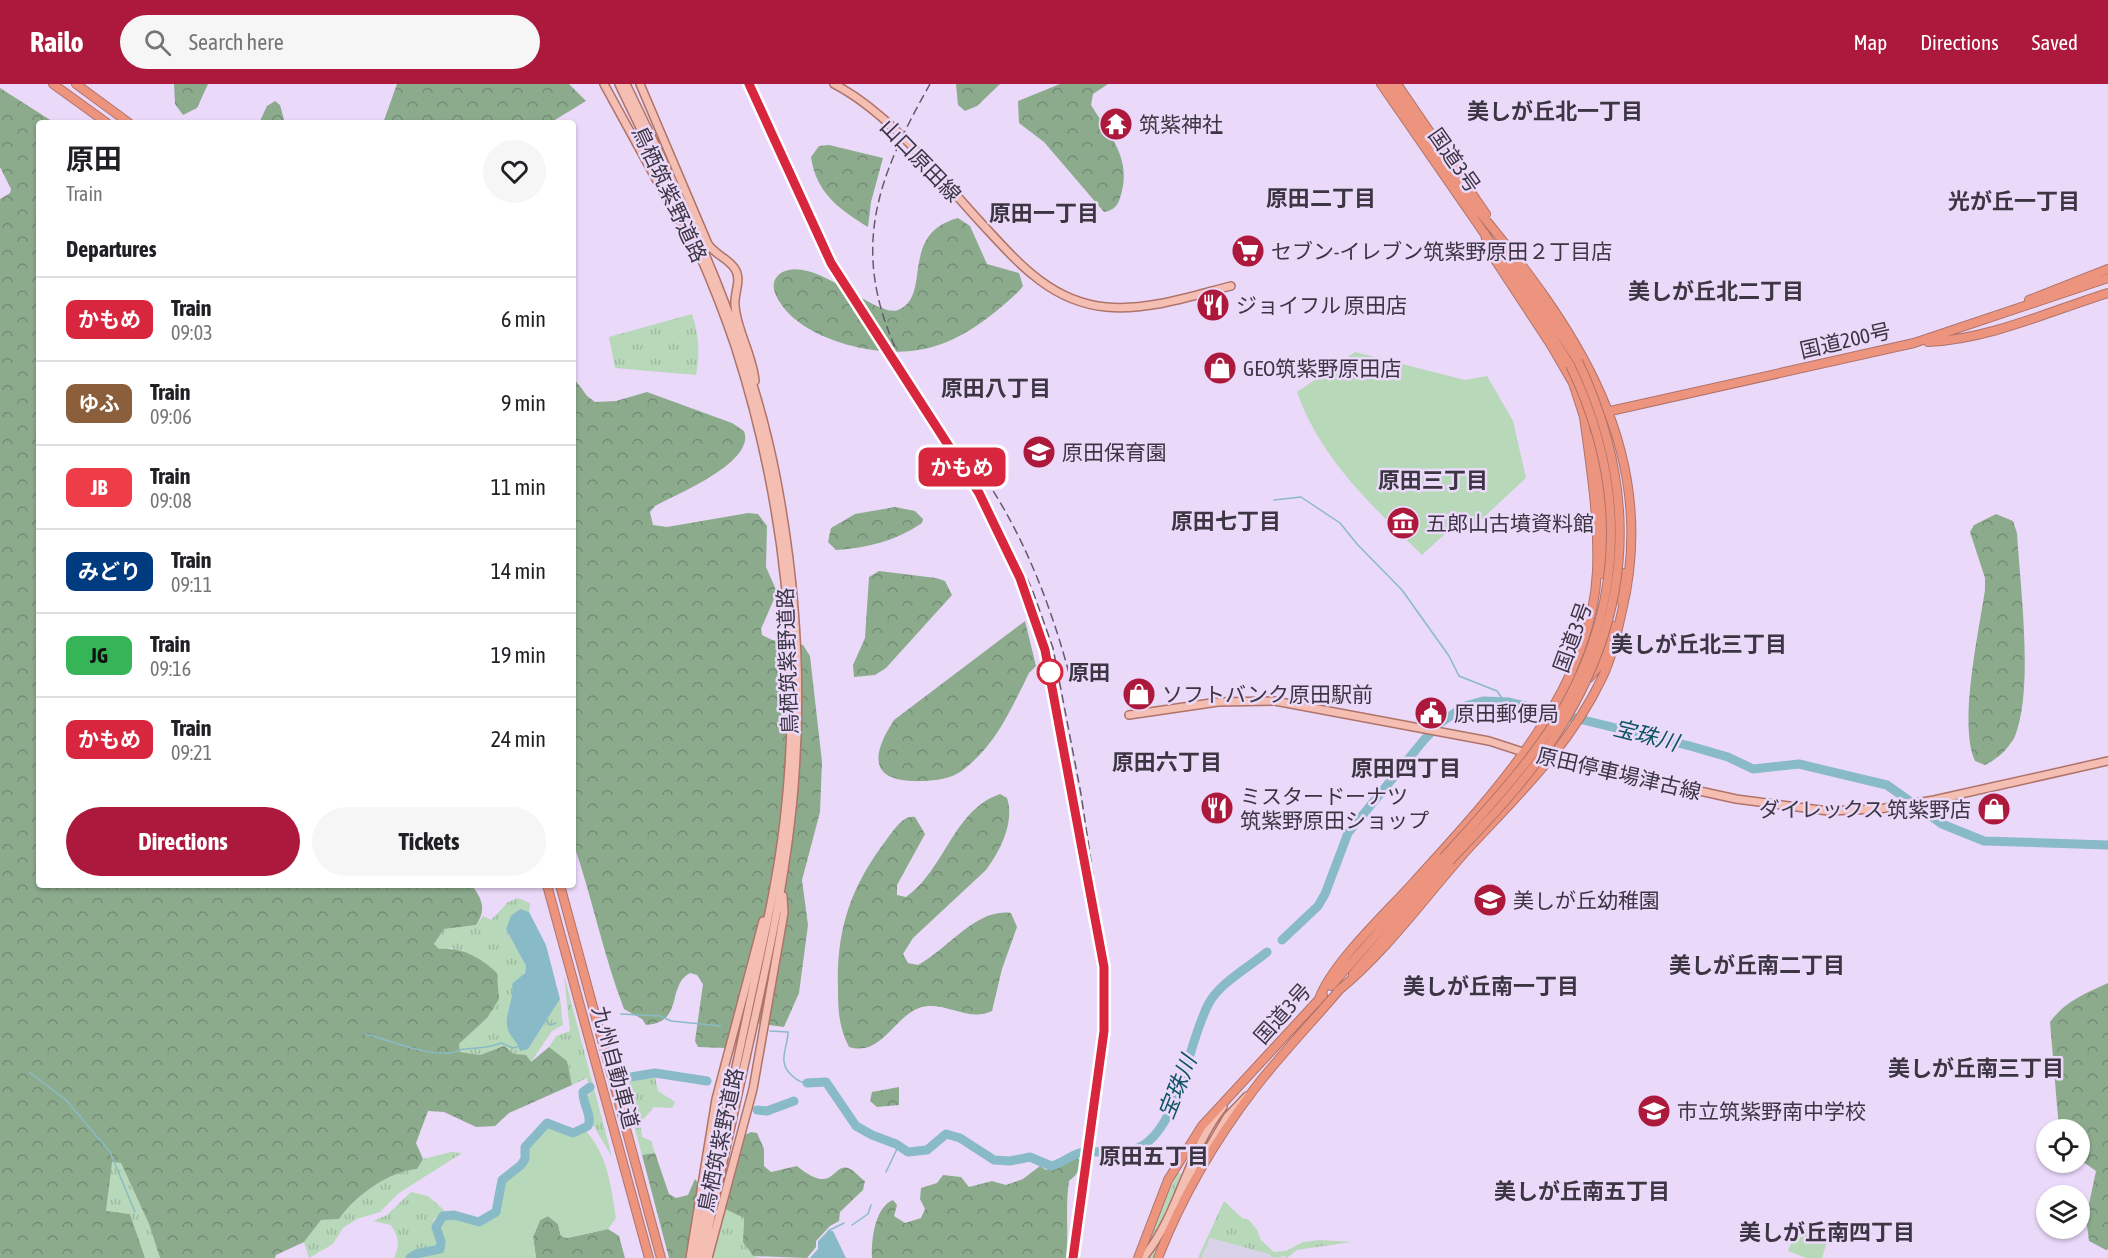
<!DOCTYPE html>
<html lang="en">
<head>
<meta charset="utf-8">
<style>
  body { margin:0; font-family:"Asap Condensed","Noto Sans JP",sans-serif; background:#f6f6f6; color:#202124; height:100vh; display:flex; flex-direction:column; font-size:22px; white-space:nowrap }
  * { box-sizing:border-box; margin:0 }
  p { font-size:20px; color:#757577 }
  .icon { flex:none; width:33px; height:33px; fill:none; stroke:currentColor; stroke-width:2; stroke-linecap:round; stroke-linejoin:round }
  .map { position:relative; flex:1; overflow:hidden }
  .sheet { position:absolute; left:36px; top:36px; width:540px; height:768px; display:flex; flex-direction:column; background:#fff; border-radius:6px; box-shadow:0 2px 4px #0004 }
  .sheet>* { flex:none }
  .badge { padding:0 12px; border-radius:9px; font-size:21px; line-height:39px }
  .fabs { position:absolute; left:2036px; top:1035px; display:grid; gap:12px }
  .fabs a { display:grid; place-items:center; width:54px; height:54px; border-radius:50%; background:#fff; box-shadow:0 2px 4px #0004; font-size:30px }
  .map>.badge { position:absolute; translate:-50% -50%; box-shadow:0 0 0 3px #fff }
  h2 { padding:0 30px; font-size:22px; line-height:54px }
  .round { display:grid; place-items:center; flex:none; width:63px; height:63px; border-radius:32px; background:#f6f6f6 }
  .overview { display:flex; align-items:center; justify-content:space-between; height:102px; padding:0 30px }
  h1 { font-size:28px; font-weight:700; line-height:45px }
  .primary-button { display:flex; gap:12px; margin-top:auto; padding:12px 30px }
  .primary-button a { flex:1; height:69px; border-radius:36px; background:#ad193c; color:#fff; font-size:24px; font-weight:700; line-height:69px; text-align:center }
  .primary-button a+a { background:#f6f6f6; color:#202124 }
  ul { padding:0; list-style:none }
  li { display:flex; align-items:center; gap:18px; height:84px; padding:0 30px; border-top:2px solid #e0e0e0 }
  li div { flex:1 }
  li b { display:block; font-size:22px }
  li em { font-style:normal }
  li .badge { min-width:66px; font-weight:700; text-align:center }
  header { display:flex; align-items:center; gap:36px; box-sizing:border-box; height:84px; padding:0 30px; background:#ad193c; color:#fff }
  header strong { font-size:28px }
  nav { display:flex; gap:33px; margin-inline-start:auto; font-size:21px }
  .search { width:420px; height:54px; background:#f6f6f6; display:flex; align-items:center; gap:15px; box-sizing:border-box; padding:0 21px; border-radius:33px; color:#757577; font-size:22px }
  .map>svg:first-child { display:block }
</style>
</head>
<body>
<header>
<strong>Railo</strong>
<div class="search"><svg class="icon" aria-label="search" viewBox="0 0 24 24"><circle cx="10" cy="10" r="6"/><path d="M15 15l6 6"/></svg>Search here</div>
<nav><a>Map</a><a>Directions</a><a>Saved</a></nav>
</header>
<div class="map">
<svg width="2108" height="1174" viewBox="0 0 2108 1174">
  <defs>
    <pattern id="grass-tufts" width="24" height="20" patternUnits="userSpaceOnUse" patternTransform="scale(1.5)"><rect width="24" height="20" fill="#b7d8b9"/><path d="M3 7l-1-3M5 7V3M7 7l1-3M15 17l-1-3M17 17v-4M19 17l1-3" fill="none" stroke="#9ebaa0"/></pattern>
    <pattern id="forest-crowns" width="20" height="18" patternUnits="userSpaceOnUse" patternTransform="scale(1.5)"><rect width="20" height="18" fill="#8cab8d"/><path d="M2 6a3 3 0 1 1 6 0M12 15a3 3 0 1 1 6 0" fill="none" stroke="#748c75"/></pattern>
  </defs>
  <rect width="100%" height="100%" fill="#ebd9fa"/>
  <!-- commercial -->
  <path fill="#d9d3e9" d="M1209,1154L1270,1170L1273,1174L1284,1172V1174H1201Z"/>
  <!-- grass -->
  <path fill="url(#grass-tufts)" d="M692,230C699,251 700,269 696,291L615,284L609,253Z
    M518,814L530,819L529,828L519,825L506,845L526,882C521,915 484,937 528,965L560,915L563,941L552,947L531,978L514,970L504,962L480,971L460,968L459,960L487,934L453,864L438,866L434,860L444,845L476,841L483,832L491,836L508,818Z
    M564,891L612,1073L593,1041L587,1014L591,1007L587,994L572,1001L567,978L549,963L556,952L570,947Z
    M655,993L658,1007L675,1018L672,1024L654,1023L640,1039L642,1053L651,1057L655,1069L642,1071L625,1008L630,998Z
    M451,1068L462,1069L399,1109L380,1128L357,1135L343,1144L333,1160L309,1174L304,1158L321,1136L339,1135C356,1111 388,1088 417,1085L423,1075Z
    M111,1078L121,1079L149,1140L160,1174H145L130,1130L106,1128Z
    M1178,1088L1183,1092L1164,1130L1170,1136L1154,1174H1142L1157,1131Z
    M411,1108L428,1112L445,1127L433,1136L438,1159L434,1165L413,1168L407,1174H394C400,1162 399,1153 391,1141L373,1137L387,1131Z
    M1224,1117L1242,1134L1249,1136L1257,1146L1261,1156L1274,1168L1286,1167L1303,1158L1320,1156L1351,1158L1297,1166L1287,1174L1284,1172L1273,1174L1269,1170L1210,1154L1201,1174H1198Z
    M725,1125L744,1134C743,1149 742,1167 758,1174H711Z"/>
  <!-- forest -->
  <path fill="url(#forest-crowns)" d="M174,0H208L197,24L183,31L175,20Z
    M397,0H569L586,17L550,39H383Z
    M956,0H1000L977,22L965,27L958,21Z
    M1060,0H1108L1093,10L1091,21C1110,52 1133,75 1120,114C1118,122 1112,127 1104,128L1044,58L1019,39L1018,17Z
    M0,4L55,39H39V801L473,803C483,816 486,827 476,841L444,845L434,860L439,865C462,863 480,873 497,889L499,915L487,934L459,960L460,968L480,971L504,962L514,970L526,971L531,978L549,963L567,977L572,1001L509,1029L495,1042L476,1043L444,1028L428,1027L416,1059L423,1075L417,1085C388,1088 356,1111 339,1135L321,1136L304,1158L276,1171L275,1174H160L149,1140L121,1079L112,1078L106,1127L130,1130L145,1174H0V115L10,109L11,105L0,83Z
    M275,17L280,21L285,39H259L267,22Z
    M829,61L883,74L871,118L868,143C839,125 816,109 811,73L819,62Z
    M958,134L970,142L987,180L1019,189L1023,202L1019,207C990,234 958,260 918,266C874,274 793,254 775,209C772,201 774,194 781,189C813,169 877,235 898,226C933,212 898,150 958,134Z
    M573,293L587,312L595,318L616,317L647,308L732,339L744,347C756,378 677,410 655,422L650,428L653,441L667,443L748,429L758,430L767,442L766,483L777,508L761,545L762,551L772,556L803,561L810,572L822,678L820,728L802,796L808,841L799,909L784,943L741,937L727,964L698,963L695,957L703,900L697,891L690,889C666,902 685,938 646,941L642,935L624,925C603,870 592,813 573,758Z
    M895,423L915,427L923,435L922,439C896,457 867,464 836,466L828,458L831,444L855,430Z
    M1996,430L2013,437L2017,449C2020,501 2034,605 2015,652C2009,664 1998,675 1985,681L1975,677C1958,641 1979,547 1985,506V494L1970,448L1974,441Z
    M879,487L936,494L945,497L952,511L886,584L875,591L854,593L853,581L865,554L869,493Z
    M1025,537L1036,582L1029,589C1011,625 996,661 963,686C952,695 933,697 919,697C869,698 871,671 894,636Z
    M1000,710L1007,714C1015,738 1000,767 986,786L913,854L903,870L908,879L918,881C947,866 976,824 1011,829L1017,843L1002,885L992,927C968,939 943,915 919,924C894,933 881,973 849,963C839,944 838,926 838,905C836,845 851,802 887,755C894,746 903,731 915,733L925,750L897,801V811L906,813C945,786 953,726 1000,710Z
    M2108,899V1165L2106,1166L2089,1157L2086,1134L2096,1087L2079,1075V1046L2059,1045L2050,938C2064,918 2086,909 2108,899Z
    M899,1003V1021L877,1023L870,1017L872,1008Z
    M751,1048L757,1049L764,1065V1082L771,1088L797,1082C836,1114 832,1076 850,1085C855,1087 860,1094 865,1097L863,1106L840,1128L839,1137L830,1142L816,1157V1163L807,1174L753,1172L743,1158L744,1134L725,1125L743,1052Z
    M655,1069L669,1110L676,1114L688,1111L695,1095L698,1099L686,1174H669L642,1071Z
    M1077,1073L1081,1077C1079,1087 1077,1091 1069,1097C1065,1123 1069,1148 1066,1174H872C871,1156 875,1123 893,1116L897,1121L894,1132L905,1139L921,1134L925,1125L920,1115L921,1104L937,1099L943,1091L961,1093L969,1103L992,1097L1006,1101L1023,1095L1040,1082L1046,1086Z
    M548,1132L558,1140L561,1152L567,1154L608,1145L619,1152L625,1174H536L533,1153L540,1136Z"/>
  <!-- park -->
  <path fill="#b7d8b9" d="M1355,268L1465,296L1487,292L1513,337L1526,394L1470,446L1446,449L1422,471C1372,421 1321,376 1297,308Z
    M550,1042L572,1052L586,1047C608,1072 611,1102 616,1134L608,1145L567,1154L561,1152L558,1140L548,1132L540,1136L533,1153L536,1174H414C422,1169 442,1174 443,1161C444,1155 440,1149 439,1142C450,1122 465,1143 480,1140C486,1139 492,1132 497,1129C510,1104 492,1105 523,1083L529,1062L543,1045Z
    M1798,1142L1828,1154L1822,1174H1806L1788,1167Z"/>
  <!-- water -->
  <path fill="#89bac7" d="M520,825L529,828L546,861L560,915L528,965L520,967C518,958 511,954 508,946C503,930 515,916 512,900L525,889L526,882L506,845L511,832Z
    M828,1147H833L846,1174H810L818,1165V1157Z"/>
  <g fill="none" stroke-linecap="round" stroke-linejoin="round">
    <!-- stream -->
    <path stroke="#89bac7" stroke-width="1.5" d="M1274,416L1301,413L1340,439L1357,460L1402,506L1449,572L1459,592L1497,607L1504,617
      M621,930L660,932L671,937L721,942
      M545,936L550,941L556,939
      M770,947L788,948C788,958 783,968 784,977C784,987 798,999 807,999
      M365,950C390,956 426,972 451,969C456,968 460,965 465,965C479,963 488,965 501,959L513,964L520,962
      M29,988L66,1016L110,1068L135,1128
      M886,1088L897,1065H902
      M852,1141L868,1130L871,1121
      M828,1147L844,1139"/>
    <!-- river -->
    <path stroke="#89bac7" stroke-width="9" d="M1282,856L1318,822L1325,810L1348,749L1423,657L1440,639L1465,622L1483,617L1509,618L1690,662L1728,673L1753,685L1799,680L1887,701L1942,740L1984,757L2108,761
      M625,994L655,989L707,997
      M807,999L826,998L856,1042L872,1051L896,1060L908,1068L927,1066L946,1050L960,1054L994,1076L1010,1077L1030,1073L1051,1082C1062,1080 1073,1069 1084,1068C1105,1066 1122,1073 1142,1062C1180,1040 1188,957 1209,919C1221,898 1248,884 1267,868
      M757,1026L767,1027L794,1017
      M410,1174L416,1170L440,1165L441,1158L436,1143L443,1132L454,1131L479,1138L496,1128L502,1096L521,1081L525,1075V1063L547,1039L573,1049L588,1042C593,1031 582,1020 583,1008L590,1003"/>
    <defs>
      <path id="major" d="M604,0L679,137
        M619,0C660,86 705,172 735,262C784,414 803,579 784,738C776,807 759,874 745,941C728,1019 712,1097 695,1174
        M626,0C688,128 751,257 777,398C795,494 802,592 795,689C789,781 769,870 749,960C733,1031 718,1103 702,1174
        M640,0L708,160C715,171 728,174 735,185C742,196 734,208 735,221C736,245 753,271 755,297
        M834,0C892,30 940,95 985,143C1019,180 1052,218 1106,223C1148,227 1191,212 1231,202
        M1129,631L1218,618L1275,617L1489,657L1523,668L1736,715L1828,727L1879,725L1934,716L2108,677
        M1182,1110L1227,1033L1247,1012
        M690,1174L716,1015L763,837
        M708,1174L753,1005L784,829L783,812
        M1143,1174C1180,1129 1187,1068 1223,1023"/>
      <path id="highway" d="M53,0L107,39
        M76,0L129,39
        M1381,0L1520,201L1570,281
        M1390,0L1478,127
        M1397,0L1486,130
        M1485,150L1488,165L1551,261L1573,299L1585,336
        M1505,166L1578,277
        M2029,216L2108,185
        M1928,258C1990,255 2050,227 2108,209
        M1606,328L1914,259L2108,194
        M1592,353C1602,398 1608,444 1601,490
        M1620,516L1624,489
        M1589,594L1599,582L1614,542
        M1555,632L1574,591
        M547,801L649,1174
        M560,801L661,1174
        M1353,890L1450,777
        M1331,902L1443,774
        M1338,907C1388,866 1424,814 1467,766C1517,712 1570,662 1602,594C1612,574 1617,549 1622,527C1661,365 1574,242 1476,124
        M1319,915C1332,879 1387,828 1413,799C1490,714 1592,608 1597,487C1599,435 1591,384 1584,333
        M1138,1174L1168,1096L1202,1042L1323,911
        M1158,1174C1181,1115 1216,1055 1255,1004C1282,969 1313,937 1341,904"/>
    </defs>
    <!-- major casing -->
    <use href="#major" stroke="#af736a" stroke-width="10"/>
    <!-- highway casing -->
    <use href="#highway" stroke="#af736a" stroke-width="10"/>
    <!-- major -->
    <use href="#major" stroke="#f4bfb2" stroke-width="7"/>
    <!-- highway -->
    <use href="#highway" stroke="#ed947f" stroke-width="8"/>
    <!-- rail -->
    <path stroke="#645a6c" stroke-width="1.5" stroke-dasharray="9 4.5" stroke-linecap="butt" d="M752,0L833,178L1001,441L1032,505L1053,564L1081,710L1105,871L1108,909L1098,1011L1075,1174
      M895,263C850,161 879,91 930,0
      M962,363C1015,429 1047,508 1069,589"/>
    <defs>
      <path id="highway-bridge" d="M1443,774C1486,726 1533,677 1565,621C1627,510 1624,393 1570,281
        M1450,777C1480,745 1511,713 1537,678C1631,552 1645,418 1578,277"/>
    </defs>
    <!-- highway-bridge casing -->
    <use href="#highway-bridge" stroke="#af736a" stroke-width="10" stroke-linecap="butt"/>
    <!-- highway-bridge -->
    <use href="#highway-bridge" stroke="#ed947f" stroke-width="8"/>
  </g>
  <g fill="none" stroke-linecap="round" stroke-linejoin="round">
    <defs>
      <path id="line" d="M749,0L831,179L979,409L1020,494L1045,566L1104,883V947L1073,1174"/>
    </defs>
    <!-- line casing -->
    <use href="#line" stroke="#fff" stroke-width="14"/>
    <!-- line -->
    <use href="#line" stroke="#d7263d" stroke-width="9"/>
  </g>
  <!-- icons -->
  <defs>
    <symbol id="temple-disc" viewBox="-11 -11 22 22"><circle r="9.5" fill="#ad193c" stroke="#ebd9fa"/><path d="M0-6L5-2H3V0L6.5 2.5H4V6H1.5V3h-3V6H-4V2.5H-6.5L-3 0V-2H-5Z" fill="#fff"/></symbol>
    <symbol id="supermarket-disc" viewBox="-11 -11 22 22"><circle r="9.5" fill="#ad193c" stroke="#ebd9fa"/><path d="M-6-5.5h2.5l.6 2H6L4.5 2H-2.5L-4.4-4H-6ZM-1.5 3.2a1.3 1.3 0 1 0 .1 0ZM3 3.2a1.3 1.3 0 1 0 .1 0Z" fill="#fff"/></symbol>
    <symbol id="restaurant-disc" viewBox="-11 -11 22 22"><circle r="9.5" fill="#ad193c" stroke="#ebd9fa"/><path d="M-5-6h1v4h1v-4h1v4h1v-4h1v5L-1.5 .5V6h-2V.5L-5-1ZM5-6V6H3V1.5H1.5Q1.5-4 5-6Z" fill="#fff"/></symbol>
    <symbol id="shop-disc" viewBox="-11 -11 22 22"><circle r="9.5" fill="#ad193c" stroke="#ebd9fa"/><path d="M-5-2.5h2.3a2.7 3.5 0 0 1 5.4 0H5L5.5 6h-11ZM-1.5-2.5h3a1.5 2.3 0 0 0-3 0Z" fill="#fff"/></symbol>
    <symbol id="school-disc" viewBox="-11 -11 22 22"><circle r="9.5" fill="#ad193c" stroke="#ebd9fa"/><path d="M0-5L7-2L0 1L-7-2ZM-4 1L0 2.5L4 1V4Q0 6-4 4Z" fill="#fff"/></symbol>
    <symbol id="museum-disc" viewBox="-11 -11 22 22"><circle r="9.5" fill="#ad193c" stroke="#ebd9fa"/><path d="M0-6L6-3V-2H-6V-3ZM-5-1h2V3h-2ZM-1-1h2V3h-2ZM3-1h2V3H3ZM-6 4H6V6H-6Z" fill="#fff"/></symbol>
    <symbol id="civic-disc" viewBox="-11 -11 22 22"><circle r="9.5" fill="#ad193c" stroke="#ebd9fa"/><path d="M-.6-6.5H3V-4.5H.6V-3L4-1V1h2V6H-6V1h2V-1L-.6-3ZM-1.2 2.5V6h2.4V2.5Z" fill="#fff"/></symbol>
  </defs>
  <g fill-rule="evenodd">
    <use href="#temple-disc" x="1097" y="21" width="38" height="38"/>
    <use href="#supermarket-disc" x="1229" y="148" width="38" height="38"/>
    <use href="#restaurant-disc" x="1194" y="202" width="38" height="38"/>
    <use href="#shop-disc" x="1201" y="265" width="38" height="38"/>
    <use href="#school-disc" x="1020" y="349" width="38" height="38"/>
    <use href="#museum-disc" x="1384" y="420" width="38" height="38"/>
    <use href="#shop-disc" x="1120" y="591" width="38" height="38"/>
    <use href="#civic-disc" x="1412" y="610" width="38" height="38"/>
    <use href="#restaurant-disc" x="1198" y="705" width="38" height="38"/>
    <use href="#shop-disc" x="1975" y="706" width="38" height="38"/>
    <use href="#school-disc" x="1471" y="797" width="38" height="38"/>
    <use href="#school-disc" x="1635" y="1008" width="38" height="38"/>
  </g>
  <!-- markers -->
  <circle fill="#fff" stroke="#d7263d" stroke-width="3" cx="1050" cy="588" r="12"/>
  <g text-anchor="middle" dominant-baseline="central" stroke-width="5" stroke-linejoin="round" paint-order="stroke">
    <!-- poi labels -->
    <g font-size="21" fill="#3c3542" stroke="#ebd9fa" text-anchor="start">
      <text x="1139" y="40">筑紫神社</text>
      <text x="1271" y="167">セブン-イレブン筑紫野原田２丁目店</text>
      <text x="1236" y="221">ジョイフル 原田店</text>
      <text x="1243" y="284">GEO筑紫野原田店</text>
      <text x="1062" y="368">原田保育園</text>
      <text x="1426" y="439">五郎山古墳資料館</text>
      <text x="1162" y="610">ソフトバンク原田駅前</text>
      <text x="1454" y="629">原田郵便局</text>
      <text x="1240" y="712">ミスタードーナツ<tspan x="1240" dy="24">筑紫野原田ショップ</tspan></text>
      <text x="1971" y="725" text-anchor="end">ダイレックス 筑紫野店</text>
      <text x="1513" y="816">美しが丘幼稚園</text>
      <text x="1677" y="1027">市立筑紫野南中学校</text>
    </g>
    <!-- street labels -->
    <g font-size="21" fill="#3c3542" stroke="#ebd9fa">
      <text transform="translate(921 76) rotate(46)">山口原田線</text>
      <text transform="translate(1455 76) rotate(55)">国道3号</text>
      <text transform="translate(670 110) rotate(65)">鳥栖筑紫野道路</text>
      <text transform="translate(1845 256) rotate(-13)">国道200号</text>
      <text transform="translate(1572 553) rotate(-70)">国道3号</text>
      <text transform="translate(787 577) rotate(-92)">鳥栖筑紫野道路</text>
      <text transform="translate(1619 689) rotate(13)">原田停車場津古線</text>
      <text transform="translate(1282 929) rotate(-48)">国道3号</text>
      <text transform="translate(616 983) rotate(75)">九州自動車道</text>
      <text transform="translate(720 1056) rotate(-78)">鳥栖筑紫野道路</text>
    </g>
    <!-- stop labels -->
    <g font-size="21" font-weight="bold" fill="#3c3542" stroke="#ebd9fa" text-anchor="start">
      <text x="1068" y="588">原田</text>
    </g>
    <!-- neighbourhood labels -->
    <g font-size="22" font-weight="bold" fill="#3c3542" stroke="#ebd9fa">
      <text x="1555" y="27">美しが丘北一丁目</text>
      <text x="1321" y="114">原田二丁目</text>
      <text x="2014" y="117">光が丘一丁目</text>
      <text x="1044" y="129">原田一丁目</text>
      <text x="1716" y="207">美しが丘北二丁目</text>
      <text x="996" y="304">原田八丁目</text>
      <text x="1433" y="396">原田三丁目</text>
      <text x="1226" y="437">原田七丁目</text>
      <text x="1699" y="560">美しが丘北三丁目</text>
      <text x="1167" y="678">原田六丁目</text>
      <text x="1406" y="684">原田四丁目</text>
      <text x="1757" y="881">美しが丘南二丁目</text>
      <text x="1491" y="902">美しが丘南一丁目</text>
      <text x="1976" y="984">美しが丘南三丁目</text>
      <text x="1154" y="1072">原田五丁目</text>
      <text x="1582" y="1107">美しが丘南五丁目</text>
      <text x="1827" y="1148">美しが丘南四丁目</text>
    </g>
    <!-- water labels -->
    <g font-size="22" font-style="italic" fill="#0c5361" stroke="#ebd9fa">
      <text transform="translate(1646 651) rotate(14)">宝珠川</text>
      <text transform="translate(1177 1003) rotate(-68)">宝珠川</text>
    </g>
  </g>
</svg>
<div class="fabs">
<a><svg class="icon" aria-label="locate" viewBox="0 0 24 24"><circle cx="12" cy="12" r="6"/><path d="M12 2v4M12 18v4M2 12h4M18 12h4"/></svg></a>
<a><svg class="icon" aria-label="layers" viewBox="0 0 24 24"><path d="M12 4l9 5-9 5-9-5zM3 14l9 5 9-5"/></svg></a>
</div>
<b class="badge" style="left:962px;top:383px;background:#d7263d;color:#fff">かもめ</b>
<section class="sheet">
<div class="overview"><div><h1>原田</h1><p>Train</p></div><a class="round"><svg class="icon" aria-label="heart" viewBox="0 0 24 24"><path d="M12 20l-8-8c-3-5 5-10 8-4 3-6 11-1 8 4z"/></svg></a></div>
<h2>Departures</h2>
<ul>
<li><span class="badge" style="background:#d7263d;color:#fff">かもめ</span><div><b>Train</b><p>09:03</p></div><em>6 min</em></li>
<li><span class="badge" style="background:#8b5e3c;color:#fff">ゆふ</span><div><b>Train</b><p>09:06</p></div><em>9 min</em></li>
<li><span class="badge" style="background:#ee3d49;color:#fff">JB</span><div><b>Train</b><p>09:08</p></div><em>11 min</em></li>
<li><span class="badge" style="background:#003b80;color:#fff">みどり</span><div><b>Train</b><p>09:11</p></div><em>14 min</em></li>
<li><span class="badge" style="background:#36b558;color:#111">JG</span><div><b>Train</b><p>09:16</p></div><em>19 min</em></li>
<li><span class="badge" style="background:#d7263d;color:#fff">かもめ</span><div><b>Train</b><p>09:21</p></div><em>24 min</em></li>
</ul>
<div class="primary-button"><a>Directions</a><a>Tickets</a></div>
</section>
</div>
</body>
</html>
